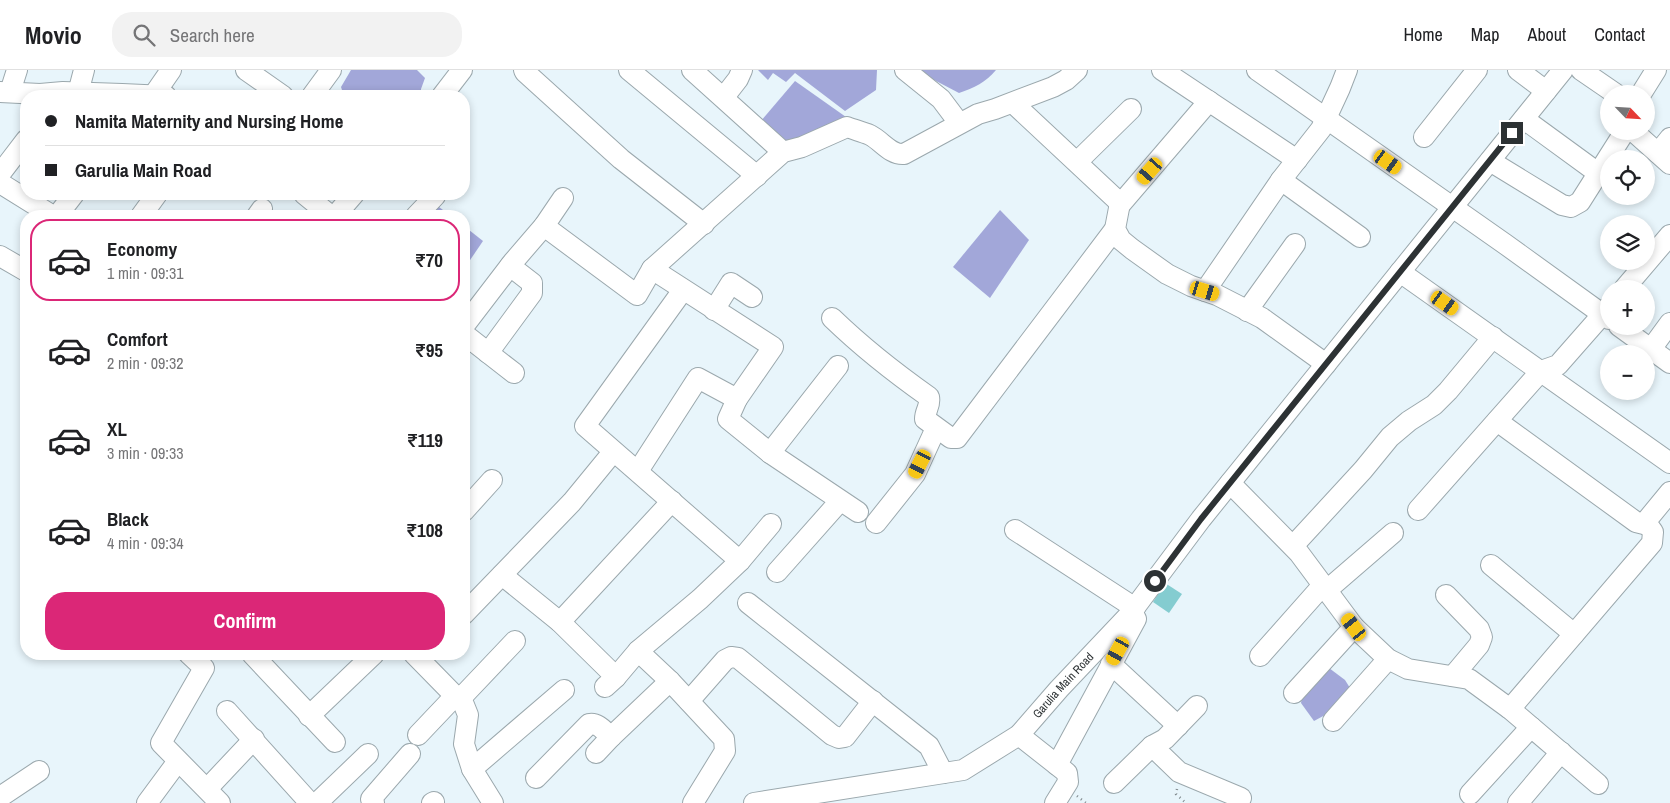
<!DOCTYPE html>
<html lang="en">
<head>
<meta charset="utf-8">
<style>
	:root { --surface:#fff; --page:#f2f2f2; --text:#202124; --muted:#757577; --line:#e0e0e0; --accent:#db2777 }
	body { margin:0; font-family:"Archivo Narrow",sans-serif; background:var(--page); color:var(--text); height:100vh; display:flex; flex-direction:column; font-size:19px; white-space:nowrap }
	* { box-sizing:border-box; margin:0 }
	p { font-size:16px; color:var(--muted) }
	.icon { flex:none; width:28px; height:28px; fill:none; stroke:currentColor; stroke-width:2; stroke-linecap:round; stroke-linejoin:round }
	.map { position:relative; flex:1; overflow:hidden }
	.details { position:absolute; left:20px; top:140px; width:450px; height:450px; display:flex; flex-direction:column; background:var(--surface); border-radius:20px; box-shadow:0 2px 8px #0003 }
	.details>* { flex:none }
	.banner { position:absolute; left:20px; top:20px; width:450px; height:110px; border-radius:20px; box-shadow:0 2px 8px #0003; display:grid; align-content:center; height:110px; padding:0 25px; background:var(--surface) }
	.needle { width:32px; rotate:115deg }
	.tools { position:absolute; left:1600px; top:15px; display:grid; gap:10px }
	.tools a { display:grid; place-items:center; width:55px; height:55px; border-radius:50%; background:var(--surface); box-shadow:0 2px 8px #0003; font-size:25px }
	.end { position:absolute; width:22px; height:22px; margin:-11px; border:6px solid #2d3234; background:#fff; box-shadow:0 0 0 2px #fff }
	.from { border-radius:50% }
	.car { position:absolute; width:15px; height:30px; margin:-15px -8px; border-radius:6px; box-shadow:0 0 4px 1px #0007; background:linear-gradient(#f5c518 24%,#345 0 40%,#f5c518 0 76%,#345 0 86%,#f5c518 0) }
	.banner b { display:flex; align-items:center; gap:18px; height:48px; font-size:19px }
	.banner b+b { border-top:1px solid var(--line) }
	.banner i { width:12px; height:12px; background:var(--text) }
	ul { padding:9px 0 0; list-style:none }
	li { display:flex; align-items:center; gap:15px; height:82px; margin:0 10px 8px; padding:0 15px; border:2px solid transparent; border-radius:20px }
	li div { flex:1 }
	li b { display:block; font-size:19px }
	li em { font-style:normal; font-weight:700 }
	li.active { border-color:var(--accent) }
	li>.icon { width:45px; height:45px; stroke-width:1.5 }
	.cta { display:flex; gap:10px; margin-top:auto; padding:10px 25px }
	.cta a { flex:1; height:58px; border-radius:20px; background:var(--accent); color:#fff; font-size:20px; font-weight:700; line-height:58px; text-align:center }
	header { display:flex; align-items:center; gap:30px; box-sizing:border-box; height:70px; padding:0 25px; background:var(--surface); border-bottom:1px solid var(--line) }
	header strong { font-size:24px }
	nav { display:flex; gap:28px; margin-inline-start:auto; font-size:18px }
	.search { width:350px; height:45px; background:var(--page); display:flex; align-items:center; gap:12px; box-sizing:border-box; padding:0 18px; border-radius:20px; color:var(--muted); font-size:19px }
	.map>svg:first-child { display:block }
</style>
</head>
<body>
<header>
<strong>Movio</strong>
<div class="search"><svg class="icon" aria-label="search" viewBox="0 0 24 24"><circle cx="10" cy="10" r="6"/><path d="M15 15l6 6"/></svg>Search here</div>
<nav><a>Home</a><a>Map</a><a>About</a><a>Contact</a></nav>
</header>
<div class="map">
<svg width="1670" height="733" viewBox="0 0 1670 733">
	<rect width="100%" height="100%" fill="#e8f5fb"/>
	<g fill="#a2a7d9">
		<path d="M351,0H417L425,8L421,19V26H344L341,17Z"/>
		<path d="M758,0H877L876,20L845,41L795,3L786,12L773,3L768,10Z"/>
		<path d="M915,0H996C986,12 974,18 959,23Z"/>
		<path d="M795,11L846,47L824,66L788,74L761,51Z"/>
		<path d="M435,134L451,146H424Z"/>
		<path d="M1000,140L1029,170L990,228L953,197Z"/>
		<path d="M464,156L483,171L464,199Z"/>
		<path d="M300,584H327L322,589L311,590Z"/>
		<path d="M1329,598L1345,610L1350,618L1338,638L1314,651L1301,633L1303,622Z"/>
	</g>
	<path fill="#84ccd0" d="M1165,513L1182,524L1169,543L1153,532Z"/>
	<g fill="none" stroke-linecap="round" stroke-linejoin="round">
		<g stroke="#9ba8ad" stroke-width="22">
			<g id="minor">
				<path d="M246,0L283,26"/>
				<path d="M524,0L525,2L621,89L704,154"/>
				<path d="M629,0L757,106"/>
				<path d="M692,0L783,82"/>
				<path d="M905,0L941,29L959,53"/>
				<path d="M1162,0L1297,90"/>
				<path d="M1257,0L1505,174L1609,249"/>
				<path d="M1518,0L1546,21"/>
				<path d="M1581,0L1616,24"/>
				<path d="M0,22L40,24L63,22L122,24L166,26"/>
				<path d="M10,22L17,0"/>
				<path d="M78,23L84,0"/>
				<path d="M1641,24L1656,0"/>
				<path d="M153,26L171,0"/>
				<path d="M312,26L331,0"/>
				<path d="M442,26L462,0"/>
				<path d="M724,27L738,9L742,0"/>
				<path d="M1013,33L1120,133L1115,159L1121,170L1132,179L1167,204L1191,216L1217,225L1262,248L1326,294"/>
				<path d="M1524,49L1598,103"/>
				<path d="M1633,61L1670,94"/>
				<path d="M1424,67L1477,0"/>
				<path d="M1658,83L1670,68"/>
				<path d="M1490,91L1562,135L1571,137L1580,132L1625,61"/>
				<path d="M1077,92L1131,39"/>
				<path d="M0,104L26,70"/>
				<path d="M1281,110L1360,167"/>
				<path d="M0,113L53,146"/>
				<path d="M304,124L331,146"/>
				<path d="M1119,136L1209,31"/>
				<path d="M57,146L74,124"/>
				<path d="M141,146L157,124"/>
				<path d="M257,146L262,139"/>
				<path d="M335,146L354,124"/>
				<path d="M416,146L435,126"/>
				<path d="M544,156L637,225L652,199"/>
				<path d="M0,186L26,201"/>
				<path d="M1400,202L1670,393"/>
				<path d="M1624,219L1670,165"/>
				<path d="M683,220L585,356L740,491"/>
				<path d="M1205,221L1281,110L1321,59L1340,18L1347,0"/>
				<path d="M714,240L731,213L752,227"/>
				<path d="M1247,241L1295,174"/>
				<path d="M832,248C862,277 895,303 929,327C931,336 925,340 925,349L951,368H957L1115,159"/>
				<path d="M464,256L513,192L544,156L563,128"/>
				<path d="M1619,256L1670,293"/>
				<path d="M464,264L514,303"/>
				<path d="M1651,279L1670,253"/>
				<path d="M488,283L532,223V213L510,196"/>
				<path d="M737,329L728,349L770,383L858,442"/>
				<path d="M1497,351L1636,452L1648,455"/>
				<path d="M770,383L838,296"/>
				<path d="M638,401L698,308L737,329L773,277L652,199L783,82L802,77L847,57C855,60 863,62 870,65C882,71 890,85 904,84L978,44L995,39L1053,17L1066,10L1077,0"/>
				<path d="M1230,413L1299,483L1354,557L1388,589L1408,599L1469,609L1510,639L1598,714"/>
				<path d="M1418,440L1541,301L1558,295L1609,237"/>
				<path d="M464,441L492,410"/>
				<path d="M876,453L915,404L936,358"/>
				<path d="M1015,460L1135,538"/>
				<path d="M1293,476L1363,400L1390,367L1409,351L1434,335L1448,321L1493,267"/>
				<path d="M1491,495L1574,564"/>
				<path d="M777,502L840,431"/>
				<path d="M502,505L560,552L616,607"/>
				<path d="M1327,520L1393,463"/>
				<path d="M1446,525L1479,559L1482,567L1479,575L1453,606"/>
				<path d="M748,533L929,676L943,703"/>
				<path d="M464,544L572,432L613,382"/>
				<path d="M560,552L672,431"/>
				<path d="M638,581L670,611"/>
				<path d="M189,584L204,598L161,673L220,733"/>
				<path d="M252,584L335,672"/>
				<path d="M414,584L464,635L468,645L464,674L472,699L493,733"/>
				<path d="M1260,586L1323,515"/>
				<path d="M1111,594L1178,656"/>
				<path d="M605,617L616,607L638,581L700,529L740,491L771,454"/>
				<path d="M1294,623L1354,557"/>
				<path d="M459,630L515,571"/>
				<path d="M689,631L725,590L731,587L738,588L832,665L839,668L845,667L873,631"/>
				<path d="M1510,639L1652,473L1653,462L1648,455L1647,450L1670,422"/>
				<path d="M227,641L310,733"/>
				<path d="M309,646L374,584"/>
				<path d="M1333,651L1388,589"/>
				<path d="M418,665L455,626"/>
				<path d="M1019,665L1067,703L1068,712L1055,733"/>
				<path d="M1152,676L1179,702L1241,728"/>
				<path d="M596,683L611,667L670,611L724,669L725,681L693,733"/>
				<path d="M1057,695L1136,549"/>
				<path d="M472,699L564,620"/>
				<path d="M536,708L589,654C598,652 605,662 611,667"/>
				<path d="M1114,713L1152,676L1165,669L1197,636"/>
				<path d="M207,719L254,669"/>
				<path d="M1470,724L1531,657"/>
				<path d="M0,727L39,701"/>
				<path d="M147,733L178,691"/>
				<path d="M317,733L368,684"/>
				<path d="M374,733L371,729L410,684"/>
				<path d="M432,733L434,732"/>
				<path id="s1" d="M754,733L963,700L1019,665L1059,619L1130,544L1201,449L1563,0"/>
				<path d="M1518,733L1561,682"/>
			</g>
		</g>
		<g stroke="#818a8e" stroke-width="2.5" stroke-dasharray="1 4" stroke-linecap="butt">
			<path d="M1177,719L1176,724L1186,733"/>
			<path d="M1077,726L1086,733"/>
		</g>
		<use href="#minor" stroke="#fff" stroke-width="20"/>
	</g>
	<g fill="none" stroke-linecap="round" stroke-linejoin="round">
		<path stroke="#2d3234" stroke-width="6" d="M1155,511L1201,449L1512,63"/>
	</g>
	<g text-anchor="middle" stroke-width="5" stroke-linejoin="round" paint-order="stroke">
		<g font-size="12" fill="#2d3234" stroke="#e8f5fb">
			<text dy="4" stroke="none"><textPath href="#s1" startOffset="344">Garulia Main Road</textPath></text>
		</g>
	</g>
</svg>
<div class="tools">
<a><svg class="needle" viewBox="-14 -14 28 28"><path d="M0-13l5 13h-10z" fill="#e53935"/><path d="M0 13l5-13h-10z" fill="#757577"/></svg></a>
<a><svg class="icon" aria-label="locate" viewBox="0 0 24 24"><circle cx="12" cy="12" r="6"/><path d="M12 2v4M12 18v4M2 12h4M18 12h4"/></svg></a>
<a><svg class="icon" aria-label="layers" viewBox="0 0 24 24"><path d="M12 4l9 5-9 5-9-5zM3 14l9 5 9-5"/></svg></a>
<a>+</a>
<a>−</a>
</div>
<i class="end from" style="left:1155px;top:511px"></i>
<i class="end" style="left:1512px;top:63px"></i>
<i class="car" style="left:1388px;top:92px;rotate:125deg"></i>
<i class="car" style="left:1150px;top:101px;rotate:221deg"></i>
<i class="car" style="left:1205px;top:221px;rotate:107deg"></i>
<i class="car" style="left:1445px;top:233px;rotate:125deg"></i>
<i class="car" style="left:920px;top:394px;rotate:207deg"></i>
<i class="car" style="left:1354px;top:557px;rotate:323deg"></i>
<i class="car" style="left:1118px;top:581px;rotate:209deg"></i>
<div class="banner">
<b><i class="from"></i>Namita Maternity and Nursing Home</b>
<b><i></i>Garulia Main Road</b>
</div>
<section class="details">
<ul>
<li class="active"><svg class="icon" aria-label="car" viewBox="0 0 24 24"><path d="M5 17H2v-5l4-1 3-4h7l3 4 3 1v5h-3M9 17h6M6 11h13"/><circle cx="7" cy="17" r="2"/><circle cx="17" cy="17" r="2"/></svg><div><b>Economy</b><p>1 min · 09:31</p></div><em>₹70</em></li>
<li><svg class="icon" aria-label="car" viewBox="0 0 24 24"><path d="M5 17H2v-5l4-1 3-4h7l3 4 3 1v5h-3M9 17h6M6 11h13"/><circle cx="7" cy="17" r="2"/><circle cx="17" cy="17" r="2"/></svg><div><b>Comfort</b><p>2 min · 09:32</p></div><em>₹95</em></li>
<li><svg class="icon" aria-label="car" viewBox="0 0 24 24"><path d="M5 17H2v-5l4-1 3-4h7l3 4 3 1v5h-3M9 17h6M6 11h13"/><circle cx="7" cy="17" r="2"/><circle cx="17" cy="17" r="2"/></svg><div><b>XL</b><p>3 min · 09:33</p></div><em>₹119</em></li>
<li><svg class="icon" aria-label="car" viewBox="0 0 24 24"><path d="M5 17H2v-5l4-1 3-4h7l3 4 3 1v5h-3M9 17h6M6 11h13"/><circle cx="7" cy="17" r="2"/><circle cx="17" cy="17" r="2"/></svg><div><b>Black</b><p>4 min · 09:34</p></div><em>₹108</em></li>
</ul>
<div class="cta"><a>Confirm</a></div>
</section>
</div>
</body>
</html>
